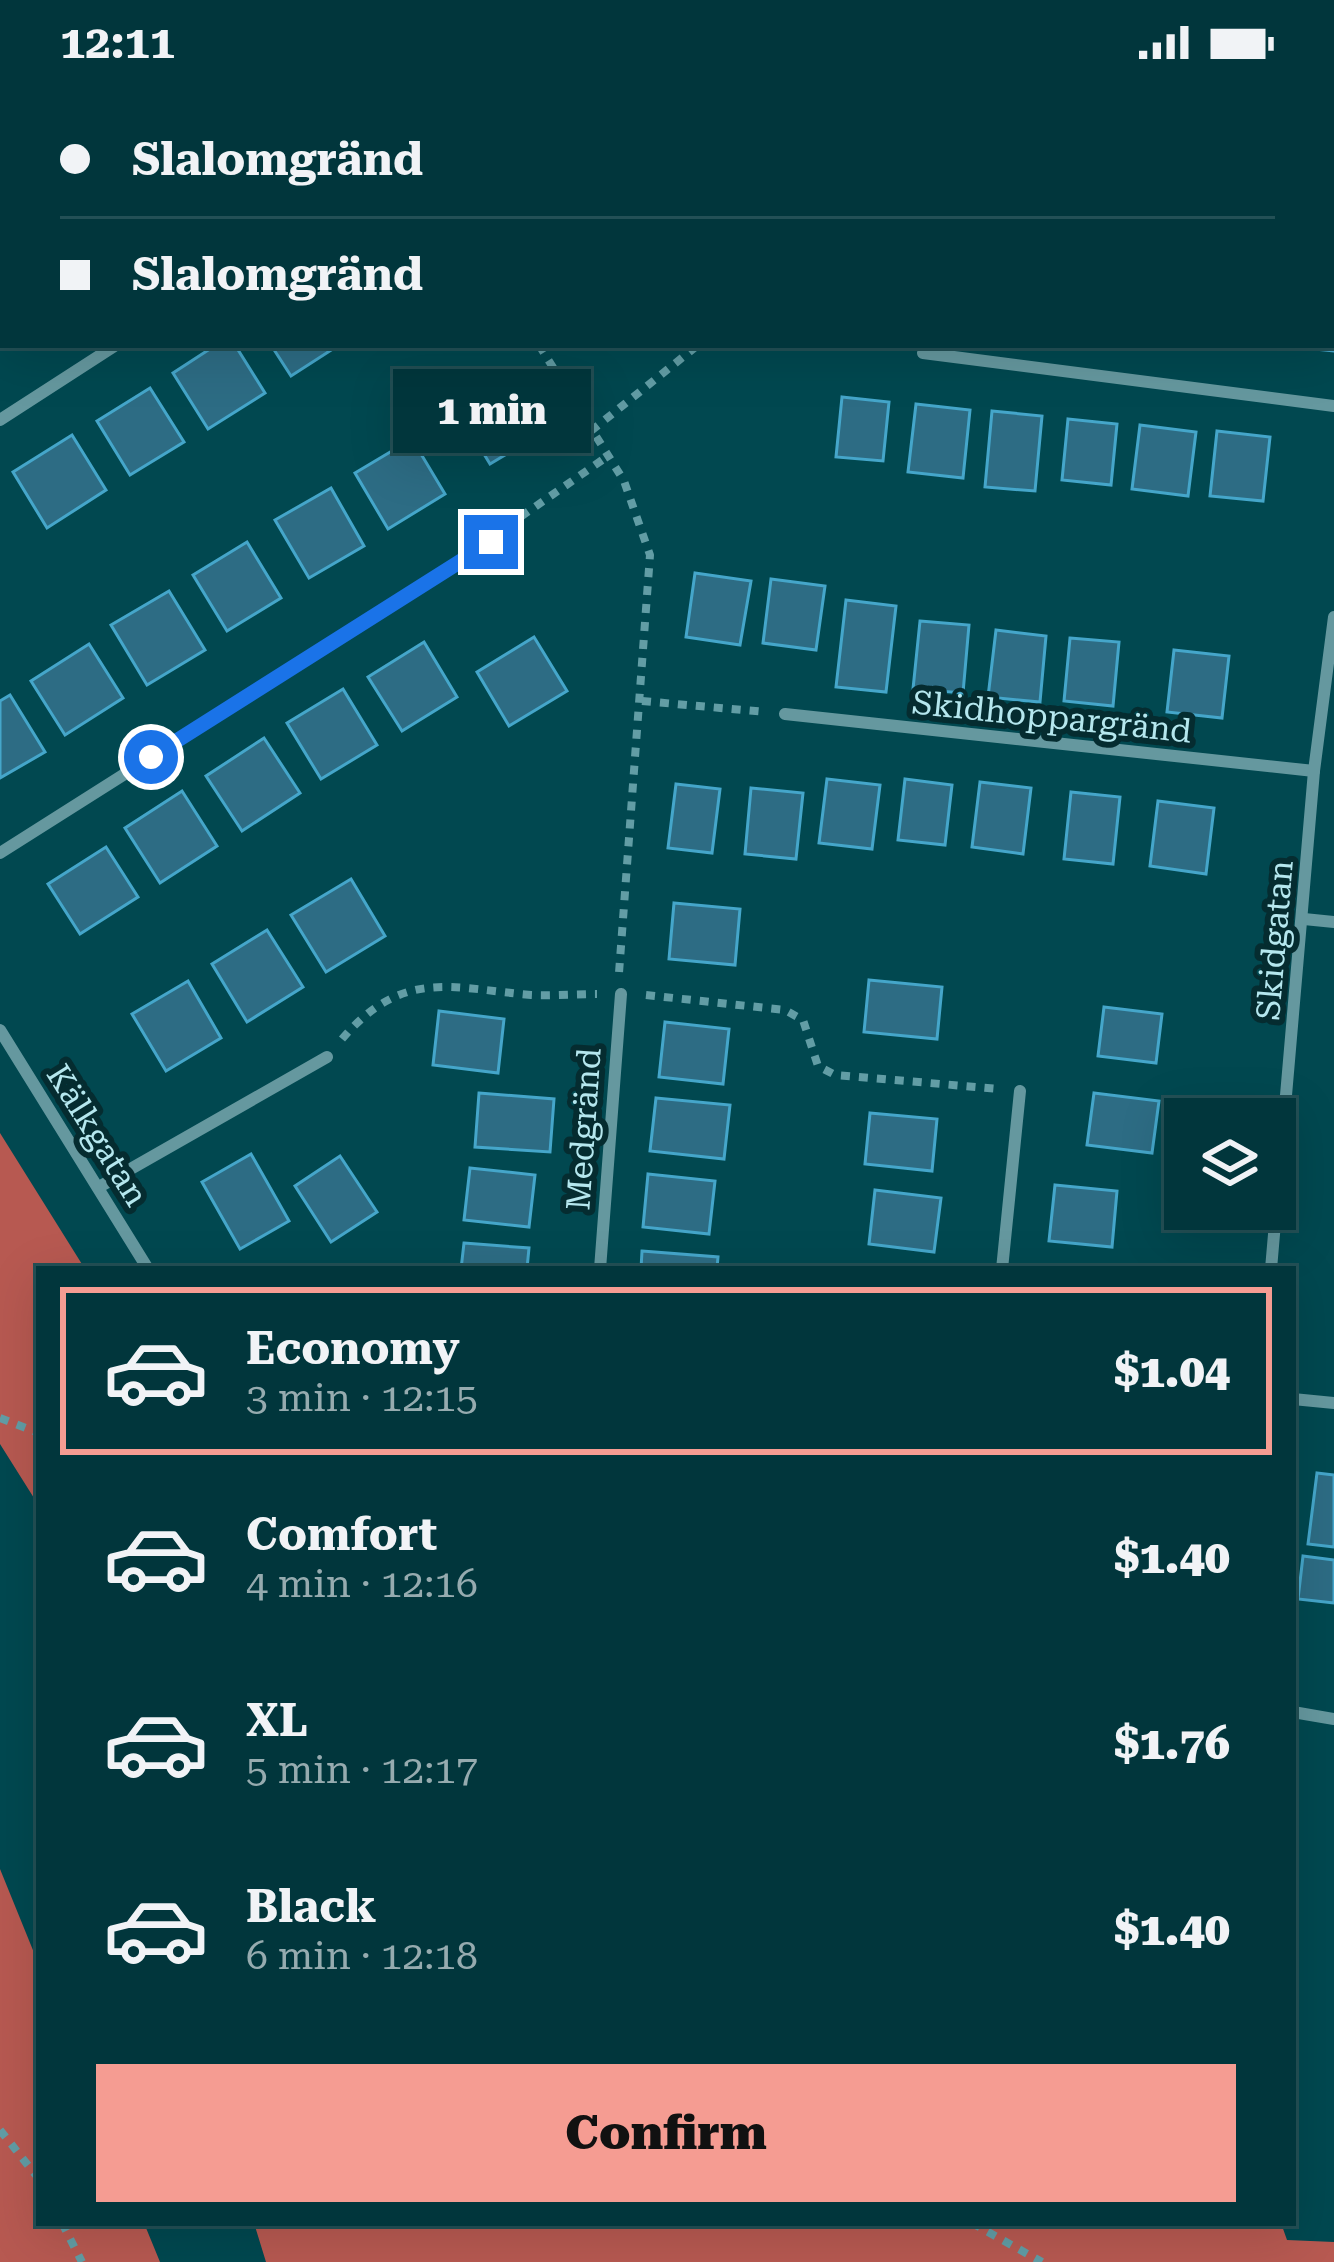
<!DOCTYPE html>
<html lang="en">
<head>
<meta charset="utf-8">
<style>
	:root { --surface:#01363c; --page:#0f4147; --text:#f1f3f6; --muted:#96abaf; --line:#235056; --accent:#f59c92 }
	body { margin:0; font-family:"Roboto Serif",serif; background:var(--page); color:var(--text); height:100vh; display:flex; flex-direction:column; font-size:45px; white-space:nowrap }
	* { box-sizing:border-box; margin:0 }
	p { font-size:39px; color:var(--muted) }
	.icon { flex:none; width:66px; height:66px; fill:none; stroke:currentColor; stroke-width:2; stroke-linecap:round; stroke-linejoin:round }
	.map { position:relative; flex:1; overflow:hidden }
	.side { position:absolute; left:36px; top:1182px; width:1260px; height:960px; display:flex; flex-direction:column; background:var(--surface); border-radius:0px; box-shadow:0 12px 48px #0002,0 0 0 3px var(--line) }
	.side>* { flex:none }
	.guide { position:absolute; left:0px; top:0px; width:1335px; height:264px; box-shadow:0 12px 48px #0002,0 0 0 3px var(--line); display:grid; align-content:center; height:264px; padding:0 60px; background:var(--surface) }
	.controls { position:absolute; left:1164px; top:1014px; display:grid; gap:24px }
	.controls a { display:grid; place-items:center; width:132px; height:132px; border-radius:0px; background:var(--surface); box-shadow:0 12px 48px #0002,0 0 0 3px var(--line); font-size:60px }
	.end { position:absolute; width:54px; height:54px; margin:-27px; border:15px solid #1a73e8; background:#fff; box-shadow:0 0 0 6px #fff }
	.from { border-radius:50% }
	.bubble { position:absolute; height:84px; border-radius:0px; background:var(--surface); box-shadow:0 12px 48px #0002,0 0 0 3px var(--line); font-size:39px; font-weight:800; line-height:84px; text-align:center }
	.guide b { display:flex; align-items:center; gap:42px; height:114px; font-size:45px }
	.guide b+b { border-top:3px solid var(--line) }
	.guide i { width:30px; height:30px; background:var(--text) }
	ul { padding:21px 0 0; list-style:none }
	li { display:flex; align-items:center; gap:36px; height:168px; margin:0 24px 18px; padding:0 36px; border:6px solid transparent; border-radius:0px }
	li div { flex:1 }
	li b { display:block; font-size:45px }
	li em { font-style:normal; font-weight:800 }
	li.on { border-color:var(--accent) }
	li>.icon { width:108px; height:108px; stroke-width:1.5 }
	.button { display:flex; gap:24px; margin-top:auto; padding:24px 60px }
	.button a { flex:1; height:138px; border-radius:0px; background:var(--accent); color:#111; font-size:48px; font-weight:800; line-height:138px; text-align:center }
	.status { display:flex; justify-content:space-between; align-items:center; height:84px; padding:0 60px; background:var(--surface); direction:ltr }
	.status svg { height:33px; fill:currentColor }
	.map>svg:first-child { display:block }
</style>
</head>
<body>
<div class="status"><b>12:11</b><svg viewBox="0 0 49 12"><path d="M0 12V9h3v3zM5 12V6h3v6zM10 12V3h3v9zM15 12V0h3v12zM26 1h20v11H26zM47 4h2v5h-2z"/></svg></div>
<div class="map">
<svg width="1334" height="2178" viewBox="0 0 1334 2178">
	<rect width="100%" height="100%" fill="#014850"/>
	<g fill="#b75951">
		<path d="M0,1049L85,1185H39V1422L0,1360Z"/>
		<path d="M0,1785L39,1881V2139H144L160,2178H0Z"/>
		<path d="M254,2139H1281L1287,2156L1334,2158V2178H266Z"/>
	</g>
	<g fill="#2d6c84" stroke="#45a6ca" stroke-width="3">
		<path d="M1332,152L1334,267L1286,262L1332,261Z"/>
		<path d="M216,261H235L265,309L208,345L173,289Z"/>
		<path d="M271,261H339L291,292Z"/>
		<path d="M514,289L548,345L490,380L456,324Z"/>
		<path d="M150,304L184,358L130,391L97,337Z"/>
		<path d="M842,313L889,318L883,377L836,373Z"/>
		<path d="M916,320L970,326L963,394L908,388Z"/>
		<path d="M992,327L1042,332L1035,407L985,403Z"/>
		<path d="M1068,335L1117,340L1111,401L1062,396Z"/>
		<path d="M1140,341L1196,348L1188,412L1132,405Z"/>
		<path d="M1217,347L1270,353L1263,417L1210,412Z"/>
		<path d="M72,351L106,406L47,444L13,388Z"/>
		<path d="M412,355L445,410L388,445L355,389Z"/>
		<path d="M331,404L364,462L309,494L275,436Z"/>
		<path d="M247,458L281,514L227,547L193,491Z"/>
		<path d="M695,489L751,497L740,561L686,553Z"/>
		<path d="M771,495L825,502L816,566L763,559Z"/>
		<path d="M169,507L205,566L147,601L111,541Z"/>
		<path d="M846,516L896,522L886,608L836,603Z"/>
		<path d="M920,537L969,541L963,609L913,605Z"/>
		<path d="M996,546L1046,552L1040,618L988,613Z"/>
		<path d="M534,553L567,607L509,642L477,588Z"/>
		<path d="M1070,554L1119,558L1113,622L1064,617Z"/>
		<path d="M424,558L457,613L402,647L368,593Z"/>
		<path d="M89,560L123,614L65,651L31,597Z"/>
		<path d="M1174,566L1229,572L1222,634L1167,628Z"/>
		<path d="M343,605L377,661L321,695L287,639Z"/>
		<path d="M10,611L45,668L0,694V617Z"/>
		<path d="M264,654L300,709L242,747L206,692Z"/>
		<path d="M827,695L880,701L872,765L819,759Z"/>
		<path d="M905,695L952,701L945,761L898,756Z"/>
		<path d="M980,698L1031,704L1023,770L972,763Z"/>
		<path d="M676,700L720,705L712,769L668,764Z"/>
		<path d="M751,704L803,709L796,775L745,770Z"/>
		<path d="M182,707L217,762L160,799L125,744Z"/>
		<path d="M1071,708L1120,713L1113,780L1064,775Z"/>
		<path d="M1158,717L1214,724L1206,790L1150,782Z"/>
		<path d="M106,763L138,813L80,850L48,800Z"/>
		<path d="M351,795L385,852L326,888L291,831Z"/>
		<path d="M674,819L740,825L735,881L669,875Z"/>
		<path d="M267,846L303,903L247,938L212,880Z"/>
		<path d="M869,896L942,903L937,955L864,948Z"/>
		<path d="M188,897L221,954L166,987L132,930Z"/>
		<path d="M1104,923L1162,930L1156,979L1098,972Z"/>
		<path d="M439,927L504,935L498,989L433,981Z"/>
		<path d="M665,938L729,945L723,1000L659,993Z"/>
		<path d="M479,1009L554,1015L550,1068L475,1063Z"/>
		<path d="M1094,1009L1159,1017L1152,1069L1087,1061Z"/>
		<path d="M656,1014L730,1021L724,1075L650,1067Z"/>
		<path d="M870,1029L937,1035L932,1087L865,1080Z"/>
		<path d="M251,1070L289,1137L240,1165L202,1098Z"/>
		<path d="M340,1072L377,1128L331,1158L295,1102Z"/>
		<path d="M470,1084L535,1091L529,1143L464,1136Z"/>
		<path d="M648,1090L715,1097L709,1150L643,1143Z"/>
		<path d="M1055,1101L1117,1107L1112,1163L1049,1157Z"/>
		<path d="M875,1106L941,1114L934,1168L869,1160Z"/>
		<path d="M464,1159L529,1164L527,1185H461Z"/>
		<path d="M642,1167L718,1173L717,1185H641Z"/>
		<path d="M1317,1389L1334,1391V1463L1308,1460Z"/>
		<path d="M1303,1472L1334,1476V1519L1298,1515Z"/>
	</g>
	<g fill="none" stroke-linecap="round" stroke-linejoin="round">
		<g stroke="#629da5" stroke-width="8" stroke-dasharray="9 9" stroke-linecap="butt">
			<path d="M842,3L843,0"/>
			<path d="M539,261L624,397L650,471L619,889"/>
			<path d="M591,347L698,261"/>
			<path d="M506,443L608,372"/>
			<path d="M642,617L766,628"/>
			<path d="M646,911L785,926L803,936L818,982L835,991L1000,1005"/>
			<path d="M342,955C403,884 451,904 531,911C552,912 575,910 597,910"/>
			<path d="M0,1334L39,1349"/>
			<path d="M0,2046L39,2095"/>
			<path d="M62,2139L82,2178"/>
			<path d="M972,2139L1042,2178"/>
		</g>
		<g stroke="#65989f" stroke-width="12">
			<path d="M923,269L1334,322"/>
			<path d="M0,336L116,261"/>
			<path d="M785,630L1314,687"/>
			<path d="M0,769L491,458"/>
			<path d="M1304,835L1334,838"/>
			<path d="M0,946L148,1185"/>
			<path d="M99,1103L327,973"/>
			<path d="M600,1185L621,910"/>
			<path d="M1002,1185L1020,1007"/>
			<path d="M1271,1185L1314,687L1334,533"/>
			<path d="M1293,1315L1334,1319"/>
			<path d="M1293,1628L1334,1635"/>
		</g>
	</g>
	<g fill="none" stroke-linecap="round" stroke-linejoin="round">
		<path stroke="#1a73e8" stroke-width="15" d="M151,673L491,458"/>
	</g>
	<g text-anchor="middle" stroke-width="12" stroke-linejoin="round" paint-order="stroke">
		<g font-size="33" fill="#b5e7ee" stroke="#052c30">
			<text transform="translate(1052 632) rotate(6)" y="12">Skidhoppargränd</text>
			<text transform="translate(1274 856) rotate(-85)" y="12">Skidgatan</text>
			<text transform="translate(583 1045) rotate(-86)" y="12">Medgränd</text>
			<text transform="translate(98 1051) rotate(58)" y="12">Kälkgatan</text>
		</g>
	</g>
</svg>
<div class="controls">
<a><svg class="icon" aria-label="layers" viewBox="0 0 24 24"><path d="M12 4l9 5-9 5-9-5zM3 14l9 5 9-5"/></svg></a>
</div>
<i class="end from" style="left:151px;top:673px"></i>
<i class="end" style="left:491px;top:458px"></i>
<div class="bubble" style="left:393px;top:285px;width:198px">1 min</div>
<div class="guide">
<b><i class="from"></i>Slalomgränd</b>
<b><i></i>Slalomgränd</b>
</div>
<section class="side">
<ul>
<li class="on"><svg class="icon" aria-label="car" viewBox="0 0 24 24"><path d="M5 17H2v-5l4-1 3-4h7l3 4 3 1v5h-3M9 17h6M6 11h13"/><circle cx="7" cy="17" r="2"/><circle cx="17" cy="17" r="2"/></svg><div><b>Economy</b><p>3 min · 12:15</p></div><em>$1.04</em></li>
<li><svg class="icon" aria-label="car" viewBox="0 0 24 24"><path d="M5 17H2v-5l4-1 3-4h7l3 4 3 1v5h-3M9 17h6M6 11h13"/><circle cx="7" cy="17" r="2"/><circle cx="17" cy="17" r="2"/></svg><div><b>Comfort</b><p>4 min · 12:16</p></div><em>$1.40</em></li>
<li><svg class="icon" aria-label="car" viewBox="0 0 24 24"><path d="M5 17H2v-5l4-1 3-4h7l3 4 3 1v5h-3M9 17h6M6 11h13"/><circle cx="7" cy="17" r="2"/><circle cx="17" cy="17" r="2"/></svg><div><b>XL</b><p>5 min · 12:17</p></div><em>$1.76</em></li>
<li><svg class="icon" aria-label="car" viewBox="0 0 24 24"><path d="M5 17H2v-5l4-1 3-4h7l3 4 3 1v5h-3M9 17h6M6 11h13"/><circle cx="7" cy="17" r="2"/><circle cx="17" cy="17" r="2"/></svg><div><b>Black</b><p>6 min · 12:18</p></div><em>$1.40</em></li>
</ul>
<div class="button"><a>Confirm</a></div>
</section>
</div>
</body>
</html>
